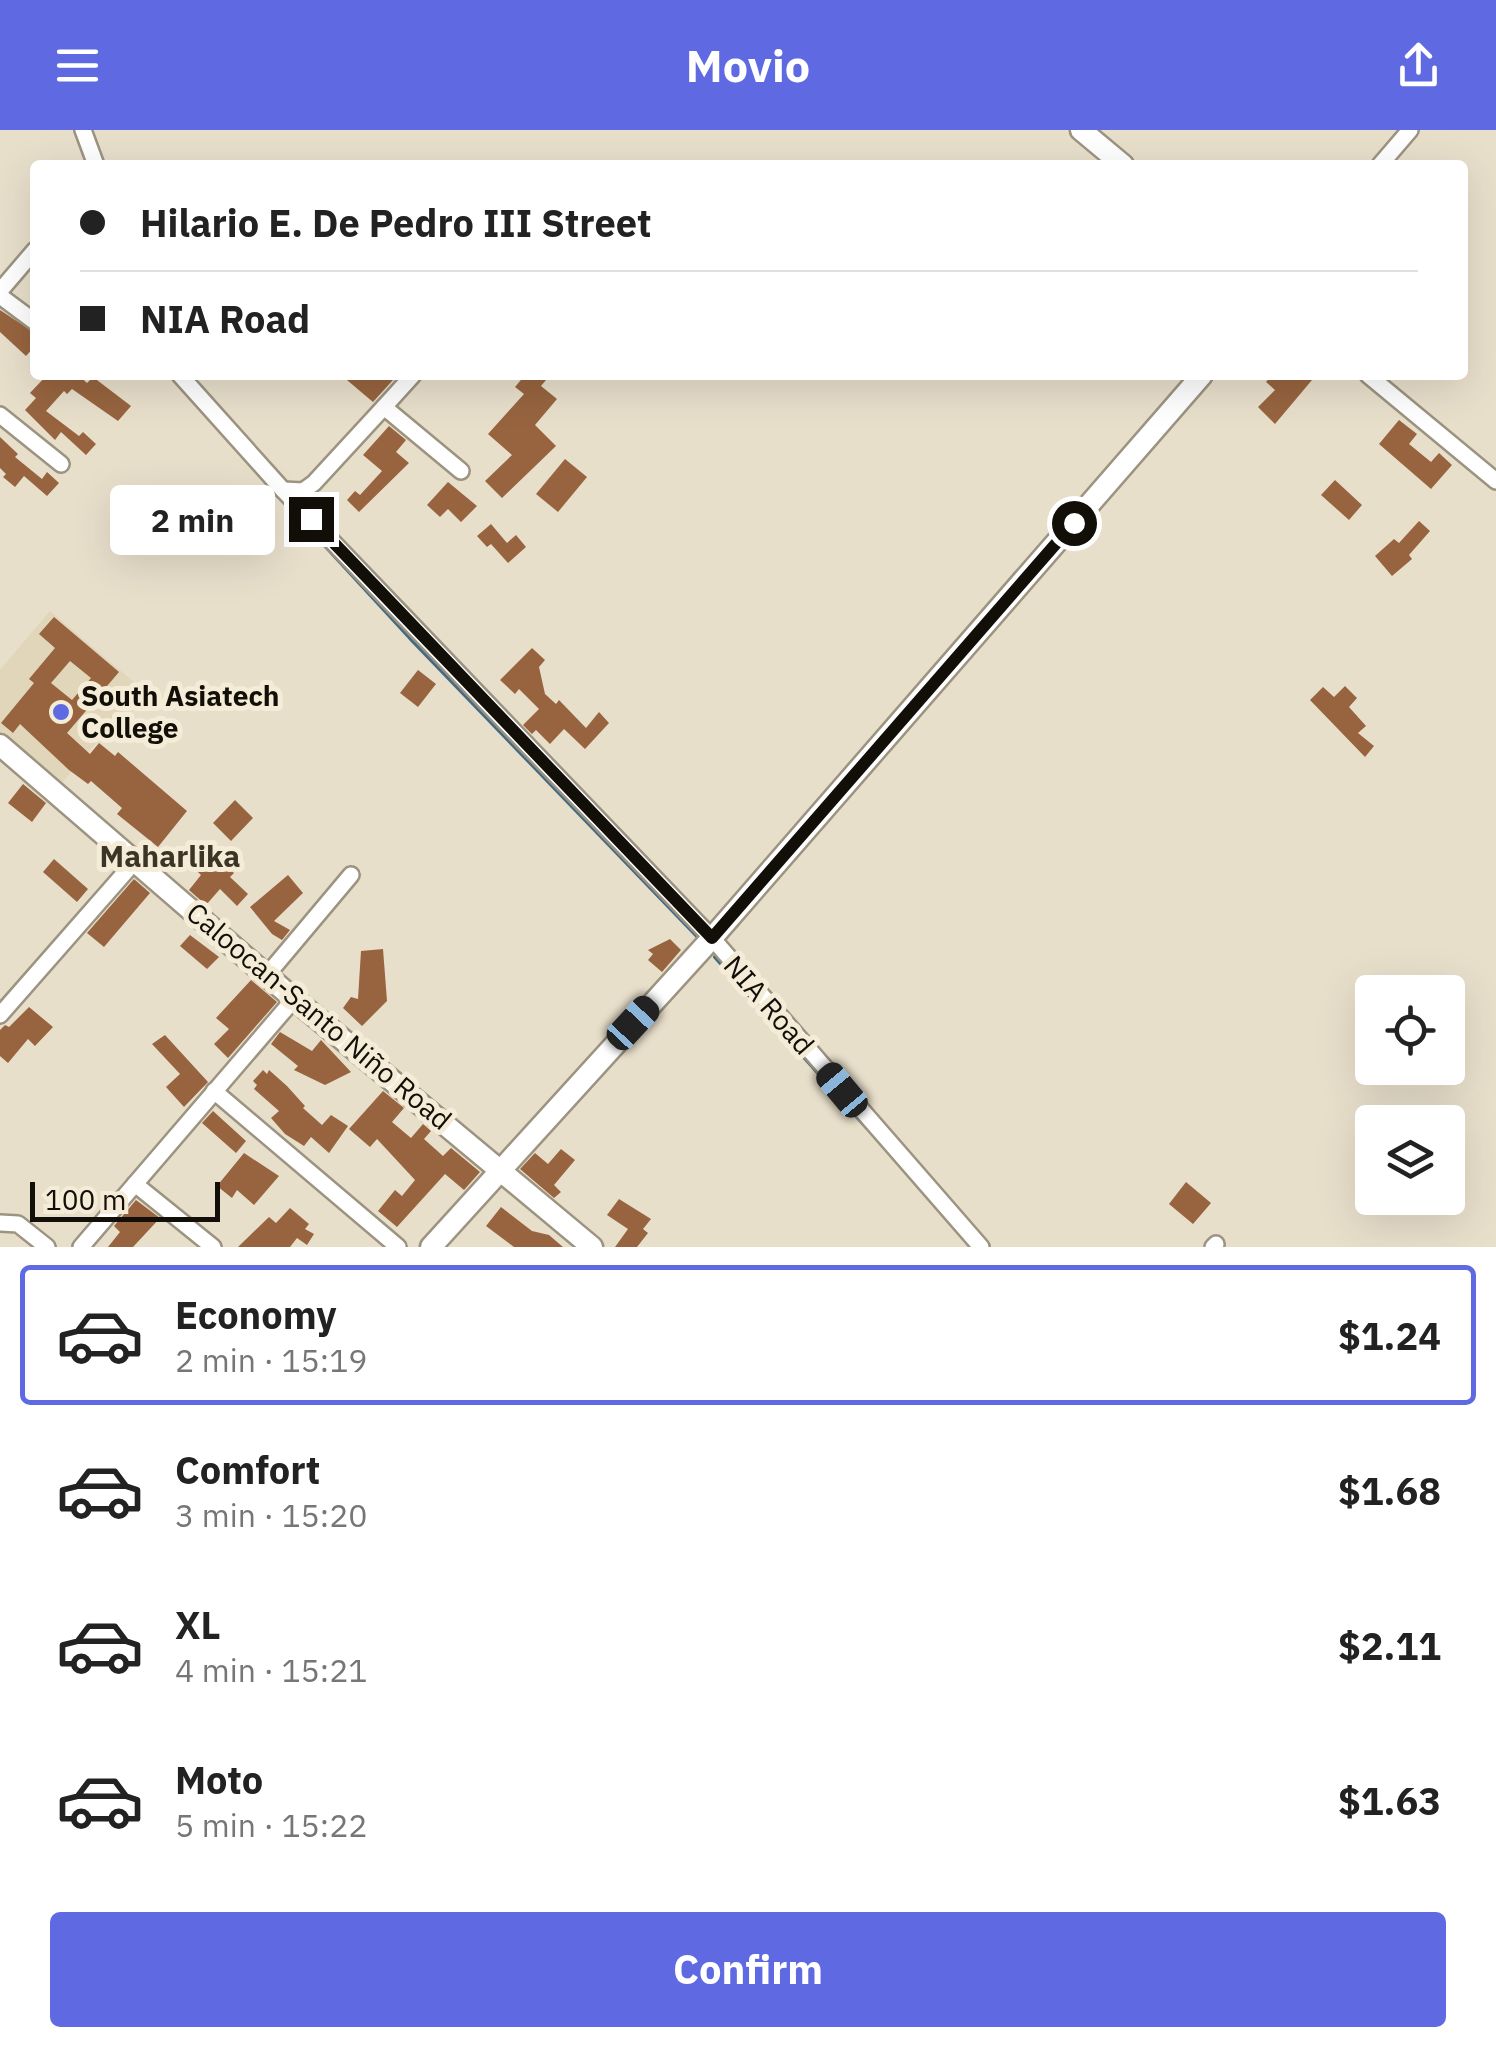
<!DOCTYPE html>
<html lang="en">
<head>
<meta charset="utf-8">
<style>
	:root { --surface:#fff; --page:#f6f6f6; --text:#222; --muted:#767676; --line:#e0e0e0; --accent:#5f6ae2 }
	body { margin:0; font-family:"IBM Plex Sans",sans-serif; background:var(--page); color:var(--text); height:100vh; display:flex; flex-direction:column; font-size:38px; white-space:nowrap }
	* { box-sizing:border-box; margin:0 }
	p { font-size:32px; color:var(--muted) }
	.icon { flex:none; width:55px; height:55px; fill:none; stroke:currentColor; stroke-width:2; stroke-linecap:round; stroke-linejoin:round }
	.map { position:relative; height:1117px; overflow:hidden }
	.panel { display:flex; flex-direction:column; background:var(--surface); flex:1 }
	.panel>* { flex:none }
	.top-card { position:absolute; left:30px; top:30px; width:1438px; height:220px; border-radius:10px; box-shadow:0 10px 40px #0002; display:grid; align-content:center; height:220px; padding:0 50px; background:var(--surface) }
	.controls { position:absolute; left:1355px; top:845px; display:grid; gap:20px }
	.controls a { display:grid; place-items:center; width:110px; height:110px; border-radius:10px; background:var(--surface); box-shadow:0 10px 40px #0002; font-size:50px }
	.scale { position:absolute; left:30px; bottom:25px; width:190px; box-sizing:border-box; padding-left:10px; border:5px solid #120f08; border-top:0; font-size:28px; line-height:35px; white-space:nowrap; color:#120f08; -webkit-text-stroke:8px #f5ecd8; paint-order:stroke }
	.end { position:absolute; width:45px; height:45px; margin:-22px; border:12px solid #120f08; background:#fff; box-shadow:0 0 0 5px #fff }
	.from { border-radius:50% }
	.bubble { position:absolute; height:70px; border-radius:10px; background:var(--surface); box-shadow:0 10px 40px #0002; font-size:32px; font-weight:800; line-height:70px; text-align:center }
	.car { position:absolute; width:30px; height:60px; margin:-30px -15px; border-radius:12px; box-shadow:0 0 8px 2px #0007; background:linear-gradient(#222 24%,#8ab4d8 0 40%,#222 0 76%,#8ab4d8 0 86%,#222 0) }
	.top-card b { display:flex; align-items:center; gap:35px; height:95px; font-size:38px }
	.top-card b+b { border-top:2px solid var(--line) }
	.top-card i { width:25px; height:25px; background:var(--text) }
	ul { padding:18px 0 0; list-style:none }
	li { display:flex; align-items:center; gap:30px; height:140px; margin:0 20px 15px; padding:0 30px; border:5px solid transparent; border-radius:10px }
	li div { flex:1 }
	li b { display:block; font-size:38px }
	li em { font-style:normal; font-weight:800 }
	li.on { border-color:var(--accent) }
	li>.icon { width:90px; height:90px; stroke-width:1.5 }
	.primary-button { display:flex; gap:20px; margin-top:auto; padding:20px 50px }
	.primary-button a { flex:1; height:115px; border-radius:10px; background:var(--accent); color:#fff; font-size:40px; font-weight:800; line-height:115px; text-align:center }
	header { display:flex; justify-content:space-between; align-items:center; height:130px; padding:0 50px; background:var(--accent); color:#fff; font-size:45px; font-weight:800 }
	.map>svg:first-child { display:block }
</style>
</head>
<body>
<header><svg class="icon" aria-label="menu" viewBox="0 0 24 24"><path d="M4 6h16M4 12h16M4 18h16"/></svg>Movio<svg class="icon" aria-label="share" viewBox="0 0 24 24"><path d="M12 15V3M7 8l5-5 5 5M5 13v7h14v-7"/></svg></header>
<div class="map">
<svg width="1496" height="1117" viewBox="0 0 1496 1117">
	<rect width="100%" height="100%" fill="#e8dfcb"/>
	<path fill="#e1d5ba" d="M50,481L142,559L60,655L0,604V540Z"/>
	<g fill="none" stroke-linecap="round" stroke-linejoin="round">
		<g stroke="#446a83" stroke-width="4">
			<path d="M305,394L410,508L698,807"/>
			<path d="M715,827L867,998"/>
		</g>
	</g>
	<g fill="#97643f" fill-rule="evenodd">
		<path d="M0,180L35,203V216L26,226L0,202Z"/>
		<path d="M47,245H78L87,253L93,247L131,276L118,291L72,259L67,264L64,261L46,281L79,306L83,302L96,314L86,325L61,302L55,310L25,280L36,268L30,263Z"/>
		<path d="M341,245H386L393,250L373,272Z"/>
		<path d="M525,245H540L546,250L541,256L557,269L535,295L556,316L502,368L485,351L512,325L488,304L524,264L515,257Z"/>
		<path d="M1272,245H1306L1312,250L1275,294L1258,277L1275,260L1266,252Z"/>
		<path d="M1399,290L1417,304L1409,314L1431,332L1439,323L1452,335L1431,359L1379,314Z"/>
		<path d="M389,296L406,310L396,322L409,333L359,382L347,370L355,361L360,365L382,341L363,325Z"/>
		<path d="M0,307L18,324L15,327L42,349L47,342L59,353L47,366L24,346L15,357L3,347L6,344L0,338Z"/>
		<path d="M565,329L587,347L558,382L536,364Z"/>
		<path d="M1335,350L1362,375L1349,390L1321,365Z"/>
		<path d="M448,352L477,376L461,392L448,379L440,387L427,375Z"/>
		<path d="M1419,391L1430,401L1409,425L1412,429L1392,446L1375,426L1394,409L1399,413Z"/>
		<path d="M491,394L507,413L516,405L526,417L508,433L491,414L487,417L477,406Z"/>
		<path d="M54,487L119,542L67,603L90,624L99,613L115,626L118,622L187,681L158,717L117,684L122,678L91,651L88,654L69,640L20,594L13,603L1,593L34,553L29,549L55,518L39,504ZM70,531L91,548L72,570L51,553Z"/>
		<path d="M532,518L545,530L539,537L545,564L556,574L559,570L586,598L599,582L609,593L585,619L564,599L550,614L536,600L532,604L523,595L539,579L519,559L515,564L500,550Z"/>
		<path d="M418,540L436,554L418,577L400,563Z"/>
		<path d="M1345,556L1357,568L1349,577L1366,596L1358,603L1374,616L1365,627L1310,570L1323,557L1334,567Z"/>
		<path d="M23,654L46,673L32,692L8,673Z"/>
		<path d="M235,670L253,688L231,711L213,693Z"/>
		<path d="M201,727L210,735L217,728L234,743L230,747L248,764L237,776L220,759L206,775L189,760L201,745L192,736Z"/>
		<path d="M54,729L88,759L77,772L43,742Z"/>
		<path d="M288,745L303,763L274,791L290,800L282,810L272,804L250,777Z"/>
		<path d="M134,749L150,763L104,817L87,803Z"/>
		<path d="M190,805L219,827L207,839L180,816Z"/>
		<path d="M670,809L681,820L662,842L648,830L653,824L648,820Z"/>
		<path d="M383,819L387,871L362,896L343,878L351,867L358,869L361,821Z"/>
		<path d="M251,850L277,872L228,928L214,914L229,899L216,888Z"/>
		<path d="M29,877L53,897L35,916L28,909L8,933L0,926V900L5,895L9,897Z"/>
		<path d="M280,902L312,921L321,910L351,942L325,955L294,940L298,936L271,914Z"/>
		<path d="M165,905L208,952L184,977L166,957L180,944L152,914Z"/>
		<path d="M263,940L267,944L269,940L287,956L305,976L303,978L322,995L331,985L348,996L329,1023L311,1007L304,1016L285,1004L271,988L279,981L254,959L257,955L253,951Z"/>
		<path d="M383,961L404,978L392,992L411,1008L423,994L431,1001L424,1009L443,1026L451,1018L480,1042L464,1060L445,1044L397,1097L378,1081L395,1060L402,1066L415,1050L377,1009L370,1017L349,999Z"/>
		<path d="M213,981L246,1011L236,1023L202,993Z"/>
		<path d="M561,1019L575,1030L554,1055L561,1062L554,1068L520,1039L535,1023L548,1034Z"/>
		<path d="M244,1023L279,1046L254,1075L237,1060L232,1068L217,1056Z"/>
		<path d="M1186,1052L1211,1073L1193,1094L1169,1074Z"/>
		<path d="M619,1069L651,1089L643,1099L648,1103L637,1117H615L628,1099L607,1085Z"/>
		<path d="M136,1070L160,1088L133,1117H108L120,1102L114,1096Z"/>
		<path d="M501,1077L532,1101L549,1105L563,1117H514L486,1096Z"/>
		<path d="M290,1078L309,1094L305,1099L314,1104L307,1115L297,1108L290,1117H238L269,1087L276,1093Z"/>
	</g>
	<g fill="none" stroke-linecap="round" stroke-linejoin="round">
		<g stroke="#9c9381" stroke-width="20">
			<g id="minor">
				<path d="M83,0L96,35"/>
				<path d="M1380,35L1410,0"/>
				<path d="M0,161L35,120"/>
				<path d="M0,166L35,192"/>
				<path d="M180,245L283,360L712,808L981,1117"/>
				<path d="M1368,245L1496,351"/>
				<path d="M384,277L413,245"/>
				<path d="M0,285L61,334"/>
				<path d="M283,360L303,361L314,353L384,277L461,341"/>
				<path d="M267,845L351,745"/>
				<path d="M0,885L136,730"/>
				<path d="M214,961L398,1117"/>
				<path d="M135,1054L213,1117"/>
				<path d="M0,1093L18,1094L47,1117"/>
				<path d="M81,1117L294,869"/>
				<path d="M1213,1117L1216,1114"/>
			</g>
		</g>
		<g stroke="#9c9381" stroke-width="25">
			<g id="tertiary">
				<path d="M1081,0L1123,35"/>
				<path d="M0,615L294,869L592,1117"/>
				<path d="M431,1117L712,808L1202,245"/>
			</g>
		</g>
		<use href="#minor" stroke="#fff" stroke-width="15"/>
		<use href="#tertiary" stroke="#fff" stroke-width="20"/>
	</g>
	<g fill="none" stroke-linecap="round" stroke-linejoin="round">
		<path stroke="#120f08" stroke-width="12" d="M311,389L712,808L1074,393"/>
	</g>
	<circle fill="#5f6ae2" stroke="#f5ecd8" stroke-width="4" cx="61" cy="582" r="10"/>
	<g text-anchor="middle" stroke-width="10" stroke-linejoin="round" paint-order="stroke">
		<g font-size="28" font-weight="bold" fill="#120f08" stroke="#f5ecd8" text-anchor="start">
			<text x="81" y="576">South Asiatech<tspan x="81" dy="32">College</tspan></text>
		</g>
		<g font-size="28" fill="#120f08" stroke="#f5ecd8">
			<text transform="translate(769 875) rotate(49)" y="10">NIA Road</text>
			<text transform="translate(319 886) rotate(40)" y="10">Caloocan-Santo Niño Road</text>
		</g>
		<g font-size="30" font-weight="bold" fill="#3c3424" stroke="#f5ecd8">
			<text x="170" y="737">Maharlika</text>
		</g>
	</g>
</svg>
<div class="controls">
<a><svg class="icon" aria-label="locate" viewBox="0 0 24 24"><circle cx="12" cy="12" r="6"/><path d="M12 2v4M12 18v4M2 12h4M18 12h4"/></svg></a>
<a><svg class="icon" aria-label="layers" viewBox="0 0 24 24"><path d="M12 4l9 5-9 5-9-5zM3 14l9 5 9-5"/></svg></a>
</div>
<div class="scale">100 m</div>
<i class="end from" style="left:1074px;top:393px"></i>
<i class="end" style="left:311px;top:389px"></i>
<div class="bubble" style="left:110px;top:355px;width:165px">2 min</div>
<i class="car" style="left:633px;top:893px;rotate:43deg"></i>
<i class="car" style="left:842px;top:960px;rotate:320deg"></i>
<div class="top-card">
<b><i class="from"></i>Hilario E. De Pedro III Street</b>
<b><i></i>NIA Road</b>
</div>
</div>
<section class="panel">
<ul>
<li class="on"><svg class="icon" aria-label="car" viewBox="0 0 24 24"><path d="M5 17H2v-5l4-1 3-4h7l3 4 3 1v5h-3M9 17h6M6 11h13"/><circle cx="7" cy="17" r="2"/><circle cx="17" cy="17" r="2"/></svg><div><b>Economy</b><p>2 min · 15:19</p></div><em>$1.24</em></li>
<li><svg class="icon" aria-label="car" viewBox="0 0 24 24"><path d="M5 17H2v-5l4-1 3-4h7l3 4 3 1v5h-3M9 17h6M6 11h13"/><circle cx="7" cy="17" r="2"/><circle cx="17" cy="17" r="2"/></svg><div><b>Comfort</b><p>3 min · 15:20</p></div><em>$1.68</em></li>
<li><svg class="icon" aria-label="car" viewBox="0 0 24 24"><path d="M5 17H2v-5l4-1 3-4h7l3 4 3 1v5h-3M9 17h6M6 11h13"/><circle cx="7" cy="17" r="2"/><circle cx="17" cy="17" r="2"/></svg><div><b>XL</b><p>4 min · 15:21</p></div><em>$2.11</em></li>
<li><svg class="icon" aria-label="car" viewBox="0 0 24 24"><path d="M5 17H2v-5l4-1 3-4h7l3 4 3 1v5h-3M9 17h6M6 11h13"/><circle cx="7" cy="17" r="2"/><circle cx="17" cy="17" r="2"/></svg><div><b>Moto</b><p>5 min · 15:22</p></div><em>$1.63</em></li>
</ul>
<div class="primary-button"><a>Confirm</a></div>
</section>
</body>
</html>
